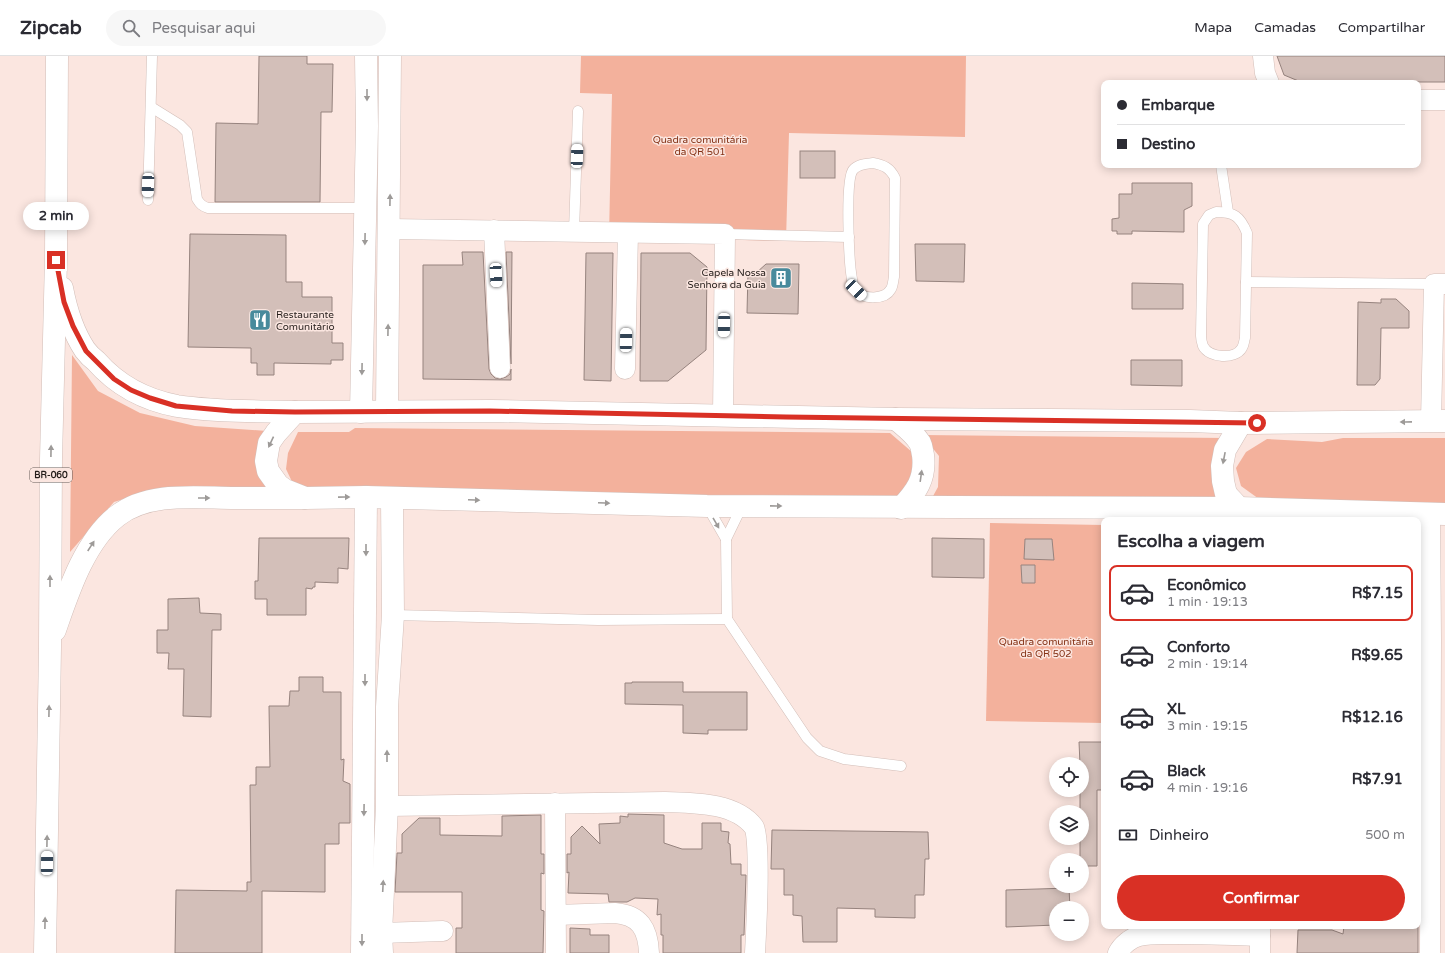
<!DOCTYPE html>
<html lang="pt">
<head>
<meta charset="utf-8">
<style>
	:root { --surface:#fff; --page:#f7f7f7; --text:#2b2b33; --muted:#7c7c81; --line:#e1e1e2; --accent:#d93025 }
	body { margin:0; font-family:"Varela Round",sans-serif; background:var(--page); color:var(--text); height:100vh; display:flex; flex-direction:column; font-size:15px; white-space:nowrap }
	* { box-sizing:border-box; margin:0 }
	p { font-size:13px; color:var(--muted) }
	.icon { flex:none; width:22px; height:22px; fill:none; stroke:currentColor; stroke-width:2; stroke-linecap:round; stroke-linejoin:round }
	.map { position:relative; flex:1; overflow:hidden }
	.sheet { position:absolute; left:1101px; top:461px; width:320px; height:412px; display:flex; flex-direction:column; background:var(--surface); border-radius:8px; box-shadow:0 2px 10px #0003 }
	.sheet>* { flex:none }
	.top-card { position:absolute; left:1101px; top:24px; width:320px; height:88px; border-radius:8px; box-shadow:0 2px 10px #0003; display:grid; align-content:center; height:88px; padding:0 16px; background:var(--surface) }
	.fabs { position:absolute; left:1049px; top:701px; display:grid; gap:8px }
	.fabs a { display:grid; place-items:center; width:40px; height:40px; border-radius:50%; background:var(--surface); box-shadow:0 2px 10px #0003; font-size:20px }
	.end { position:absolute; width:18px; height:18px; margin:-9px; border:5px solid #d93025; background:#fff; box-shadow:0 0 0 2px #fff }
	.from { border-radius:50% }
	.bubble { position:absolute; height:28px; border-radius:14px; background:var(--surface); box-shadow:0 2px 10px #0003; font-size:13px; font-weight:700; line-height:28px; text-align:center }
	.car { position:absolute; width:12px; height:24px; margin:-12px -6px; border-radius:5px; box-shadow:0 0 3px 1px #0007; background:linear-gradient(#fff 24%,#345 0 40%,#fff 0 76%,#345 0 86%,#fff 0) }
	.top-card b { display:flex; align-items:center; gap:14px; height:38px; font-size:15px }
	.top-card b+b { border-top:1px solid var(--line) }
	.top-card i { width:10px; height:10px; background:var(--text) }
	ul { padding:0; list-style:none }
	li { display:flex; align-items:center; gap:12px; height:56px; margin:0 8px 6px; padding:0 8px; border:2px solid transparent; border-radius:8px }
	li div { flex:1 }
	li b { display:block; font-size:15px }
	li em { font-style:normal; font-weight:700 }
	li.current { border-color:var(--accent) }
	li>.icon { width:36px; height:36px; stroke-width:1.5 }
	h2 { padding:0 16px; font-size:18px; line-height:48px }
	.pay { display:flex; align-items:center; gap:10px; height:44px; padding:0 16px; font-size:15px }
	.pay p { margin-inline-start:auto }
	.primary-button { display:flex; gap:8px; margin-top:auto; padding:8px 16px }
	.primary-button a { flex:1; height:46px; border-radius:24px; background:var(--accent); color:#fff; font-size:16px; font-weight:700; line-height:46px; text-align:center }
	header { display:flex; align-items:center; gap:24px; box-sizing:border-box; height:56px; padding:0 20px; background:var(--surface); border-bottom:1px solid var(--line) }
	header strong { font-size:19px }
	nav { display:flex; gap:22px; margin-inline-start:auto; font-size:14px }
	.search { width:280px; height:36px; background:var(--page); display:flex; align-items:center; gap:10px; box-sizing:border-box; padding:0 14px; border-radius:22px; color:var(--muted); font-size:15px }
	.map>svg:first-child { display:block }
</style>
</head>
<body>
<header>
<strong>Zipcab</strong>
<div class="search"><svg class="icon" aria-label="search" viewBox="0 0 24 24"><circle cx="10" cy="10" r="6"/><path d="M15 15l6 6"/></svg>Pesquisar aqui</div>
<nav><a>Mapa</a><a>Camadas</a><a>Compartilhar</a></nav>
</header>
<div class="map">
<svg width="1445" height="897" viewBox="0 0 1445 897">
	<rect width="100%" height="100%" fill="#fbe6e0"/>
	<g fill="#f3b19c">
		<path d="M581,0H966L965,81L789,77L786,185L609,181L612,38L580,37Z"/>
		<path d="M72,299L98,335L140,357L195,370L267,375L271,437L153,434L114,446L70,496Z"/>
		<path d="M355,372L890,377L912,396L918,416L897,447L295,432L286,413L288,397L298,376H349Z"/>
		<path d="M922,379L1226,382L1229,451H927L938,431L939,400Z"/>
		<path d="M1343,382H1445V451L1259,443L1241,430L1236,412L1246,396L1267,383L1322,386Z"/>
		<path d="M990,467L1104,469V667L986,665Z"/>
	</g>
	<g fill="#d3bfb9" stroke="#96837e">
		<path d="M259,0H307V8H333L332,56H321L320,146H215L216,67L258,68Z"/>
		<path d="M1277,0H1445V26H1301L1284,19Z"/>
		<rect x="800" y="95" width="35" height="27"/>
		<path d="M1132,127H1192V150L1184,154V176L1132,175V178H1117V175H1112V163L1119,162V138H1132Z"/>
		<path d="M190,178L286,179V226H302V241H332V287H343V304H331V308L274,307V319H257V307H251V292L188,291Z"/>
		<path d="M915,188H965L964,226L916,225Z"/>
		<path d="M462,196H483L489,313L491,318L495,322L500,323L506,321L510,318L511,313V324L423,323V209H463Z"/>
		<path d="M506,196H512L511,308Z"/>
		<path d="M586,197H613L611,325L584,324Z"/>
		<path d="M641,197H690L707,211L706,294L668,325H640Z"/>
		<path d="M766,208H799L798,258L747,257L748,216L756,217Z"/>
		<path d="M1132,227L1183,228V253H1132Z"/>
		<path d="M1381,243H1396L1409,255V272H1381L1380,323L1375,329H1357L1358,246L1381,247Z"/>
		<path d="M1131,304H1182V330L1131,329Z"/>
		<path d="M259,482H349L348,513L338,512V527L315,526V531H313L312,533L306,532V559H267V543H255V525H258Z"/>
		<path d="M932,482L984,483V522L932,521Z"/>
		<path d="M1025,483H1052L1054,504L1024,503Z"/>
		<path d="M1021,509H1035V527H1022Z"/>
		<path d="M199,542L200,557L221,558V574H212L211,661L183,660L184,613H168L169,597H157V574H168V543Z"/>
		<path d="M299,621H323V636H341V704L344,703L343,725L350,728V767H339V788H325V836L262,835V897H175L176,834L247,835V826H251L250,729H256V711H270L269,650H289L290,635H299Z"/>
		<path d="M632,626H683V636H747V674H708V678L683,677V649L625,648V627H632Z"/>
		<path d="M1079,686H1104V734H1097V810H1082V804H1080V782H1082V756H1080V734H1082V708H1080Z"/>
		<path d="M628,758L664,759V787L682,793H702V767H721V775L729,776L728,787L730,788L731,808H741V819H746L744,879H741V897H663V879H661V858L657,859L658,843L635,842L627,846H609L608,838L568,837L569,816L567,817V798H571V781L582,770L600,788L599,768L620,767V760L628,761Z"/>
		<path d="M541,759V798H544V818L541,817V854L544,855L543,897H456V872H462V836H395L397,797H402V778L419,762H440V779L502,780V760Z"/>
		<path d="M772,774L928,776L929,803H925L924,839H915V862L875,861V853L837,852V886H803L802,860L793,859V839H784V813H771Z"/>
		<path d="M1069,832L1070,852H1056V869L1006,871V834Z"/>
		<path d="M1344,870H1418V897H1297L1298,874H1332L1343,878Z"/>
		<path d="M570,872L590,873V879H609V897H570Z"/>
	</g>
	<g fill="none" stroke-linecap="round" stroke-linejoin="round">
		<g stroke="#d2beb8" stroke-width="11">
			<g id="service">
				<path d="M151,51L180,69L187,76L197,143C200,148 202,150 208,152H365"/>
				<path d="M873,107C884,109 890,112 895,122L894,221C893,225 893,230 891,233C885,244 863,244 856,234C854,231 852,226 852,223C849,207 845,124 853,114C858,108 866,108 873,107Z"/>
				<path d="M1221,109L1228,156"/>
				<path d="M148,144L152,0"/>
				<path d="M1216,156C1234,156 1240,160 1247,177L1245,282C1244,285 1244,289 1242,292C1235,304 1209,302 1203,290C1202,287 1201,283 1201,280L1203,168L1209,159Z"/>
				<path d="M574,176L578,55"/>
				<path d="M725,178L849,181"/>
				<path d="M1246,226L1434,228"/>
				<path d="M707,450L726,483"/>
				<path d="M742,450L726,483L727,563L807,682L820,695L844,703L901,710"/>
				<path d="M393,559L598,564L727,563"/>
			</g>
		</g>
		<g stroke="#d2beb8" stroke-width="21">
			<g id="minor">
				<path d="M1263,0L1265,17L1269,27"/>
				<path d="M1418,44H1445"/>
				<path d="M389,173L725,178L723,360"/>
				<path d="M494,174L500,312"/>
				<path d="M625,313L628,177"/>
				<path d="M1431,365L1434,228H1445"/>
				<path d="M1430,458L1431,584L1430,897"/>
				<path d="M555,747L556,897"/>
				<path d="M387,750L665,746C693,747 735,746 754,771C761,781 756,879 755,897"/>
				<path d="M556,859L615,857C640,859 648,873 649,897"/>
				<path d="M381,877L443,875"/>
				<path d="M1118,897C1122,889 1131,882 1139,880C1151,877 1164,878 1176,878C1204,878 1232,879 1260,880"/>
				<path d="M1260,897V870"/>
			</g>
		</g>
		<g stroke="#d2beb8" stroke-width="23">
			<g id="tertiary">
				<path d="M387,355L390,0"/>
				<path d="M361,356L367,70L366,0"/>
				<path d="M362,897L366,441"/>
				<path d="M382,897L381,877L387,750V651L393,559L392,442"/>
			</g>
		</g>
		<g stroke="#d2beb8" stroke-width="23">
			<g id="primary">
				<path d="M896,363C904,370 914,377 920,387C922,391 922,395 923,399C926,423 916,436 901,452"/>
				<path d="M1445,365L1241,367L1190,365L896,363L491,355L295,356L276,377L269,387L266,405L268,415L278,429L285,434L305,442L366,441L707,450L1239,452L1445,458"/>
				<path d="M1239,452L1226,438L1223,425L1222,410L1225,394L1241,367"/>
			</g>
		</g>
		<g stroke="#d2beb8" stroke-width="23">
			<g id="motorway">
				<path d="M62,232C66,253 73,276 85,294C88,298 92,302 96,305C117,329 145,344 177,350C215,356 256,355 295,356"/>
				<path d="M55,574C68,537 84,486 117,460C149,435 197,442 235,442C258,442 282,442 305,442"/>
				<path d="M45,897L50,591L51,403L56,203L57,0"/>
			</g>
		</g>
		<use href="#service" stroke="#fff" stroke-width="10"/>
		<use href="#minor" stroke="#fff" stroke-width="20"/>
		<use href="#tertiary" stroke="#fff" stroke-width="22"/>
		<use href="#primary" stroke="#fff" stroke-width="22"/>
		<use href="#motorway" stroke="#fff" stroke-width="22"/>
	</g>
	<defs><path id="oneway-solid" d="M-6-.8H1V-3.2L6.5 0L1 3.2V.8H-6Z"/></defs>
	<g fill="#9d9a98">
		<use href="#oneway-solid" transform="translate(367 39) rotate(90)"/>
		<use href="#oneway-solid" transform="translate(390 144) rotate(-89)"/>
		<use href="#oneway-solid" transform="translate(365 183) rotate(91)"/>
		<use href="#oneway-solid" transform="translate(388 274) rotate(-89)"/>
		<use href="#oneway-solid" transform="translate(362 313) rotate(91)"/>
		<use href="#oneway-solid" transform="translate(1406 366) rotate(179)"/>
		<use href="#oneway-solid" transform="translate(271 386) rotate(115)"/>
		<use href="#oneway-solid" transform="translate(51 395) rotate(-89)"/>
		<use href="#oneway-solid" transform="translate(1224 402) rotate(101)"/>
		<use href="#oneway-solid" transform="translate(921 420) rotate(-82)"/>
		<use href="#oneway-solid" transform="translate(344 441) rotate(-1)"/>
		<use href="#oneway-solid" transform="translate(204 442)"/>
		<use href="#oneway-solid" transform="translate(474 444) rotate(2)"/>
		<use href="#oneway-solid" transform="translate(604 447) rotate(2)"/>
		<use href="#oneway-solid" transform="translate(776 450) rotate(1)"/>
		<use href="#oneway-solid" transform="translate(716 467) rotate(60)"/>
		<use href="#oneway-solid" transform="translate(91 490) rotate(-57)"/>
		<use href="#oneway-solid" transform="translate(366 494) rotate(90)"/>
		<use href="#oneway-solid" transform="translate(50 525) rotate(-90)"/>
		<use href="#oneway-solid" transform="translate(365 624) rotate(90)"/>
		<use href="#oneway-solid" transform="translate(49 655) rotate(-89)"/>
		<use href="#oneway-solid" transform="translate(387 700) rotate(-90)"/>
		<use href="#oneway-solid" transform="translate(364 754) rotate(91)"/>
		<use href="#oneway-solid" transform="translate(47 785) rotate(-89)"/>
		<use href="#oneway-solid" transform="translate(383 830) rotate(-87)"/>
		<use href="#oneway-solid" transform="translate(45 867) rotate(-89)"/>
		<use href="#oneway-solid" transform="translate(362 884) rotate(90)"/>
	</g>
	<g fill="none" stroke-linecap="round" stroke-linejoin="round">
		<path stroke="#d93025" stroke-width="5" d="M56,204L64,246L73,270L86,295L114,323L131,334L150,342L176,350L232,355L295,356L490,355L786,361L1257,367"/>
	</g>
	<defs>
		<g id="building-square" transform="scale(1.15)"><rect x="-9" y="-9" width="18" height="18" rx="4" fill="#488a9c" stroke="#fbe6e0"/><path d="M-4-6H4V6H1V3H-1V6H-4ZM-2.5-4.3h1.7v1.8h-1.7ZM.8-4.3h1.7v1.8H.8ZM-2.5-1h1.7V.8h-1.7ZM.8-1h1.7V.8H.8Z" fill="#fff"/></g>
		<g id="restaurant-square" transform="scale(1.15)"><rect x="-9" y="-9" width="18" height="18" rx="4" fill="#488a9c" stroke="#fbe6e0"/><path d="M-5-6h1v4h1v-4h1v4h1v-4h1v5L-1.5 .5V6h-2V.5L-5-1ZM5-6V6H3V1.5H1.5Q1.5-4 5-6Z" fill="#fff"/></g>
	</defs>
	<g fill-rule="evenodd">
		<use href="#building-square" x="781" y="222"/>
		<use href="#restaurant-square" x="260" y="264"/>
	</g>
	<g text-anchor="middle" stroke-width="3" stroke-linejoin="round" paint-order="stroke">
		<rect fill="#fbe6e0" stroke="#655a56" stroke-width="1" x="30" y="412" width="42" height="14" rx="3"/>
		<g font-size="9" font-weight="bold" fill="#251e1b">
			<text x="51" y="422">BR-060</text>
		</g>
		<g font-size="10" fill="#843114" stroke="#fbe6e0">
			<text x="700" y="87">Quadra comunitária<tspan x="700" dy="12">da QR 501</tspan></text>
			<text x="1046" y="589">Quadra comunitária<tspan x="1046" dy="12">da QR 502</tspan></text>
		</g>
		<g font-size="10" fill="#251e1b" stroke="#fbe6e0" text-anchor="end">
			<text x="766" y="220">Capela Nossa<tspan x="766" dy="12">Senhora da Guia</tspan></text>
			<text x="276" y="262" text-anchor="start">Restaurante<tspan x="276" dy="12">Comunitário</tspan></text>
		</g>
	</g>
</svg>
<div class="fabs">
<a><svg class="icon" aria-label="locate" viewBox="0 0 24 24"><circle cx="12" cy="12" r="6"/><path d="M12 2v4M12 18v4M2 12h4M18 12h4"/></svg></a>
<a><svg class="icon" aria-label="layers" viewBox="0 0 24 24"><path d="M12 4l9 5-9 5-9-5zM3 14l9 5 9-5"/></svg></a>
<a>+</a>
<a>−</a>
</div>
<i class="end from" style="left:1257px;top:367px"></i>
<i class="end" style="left:56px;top:204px"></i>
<div class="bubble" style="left:23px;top:146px;width:66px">2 min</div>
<i class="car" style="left:577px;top:100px;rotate:2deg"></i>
<i class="car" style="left:148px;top:129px;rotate:182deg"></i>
<i class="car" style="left:496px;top:219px;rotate:177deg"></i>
<i class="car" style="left:856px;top:234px;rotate:135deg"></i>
<i class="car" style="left:724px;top:269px;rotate:181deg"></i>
<i class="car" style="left:626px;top:284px;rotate:1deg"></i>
<i class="car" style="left:47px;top:807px;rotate:1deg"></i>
<div class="top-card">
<b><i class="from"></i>Embarque</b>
<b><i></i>Destino</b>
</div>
<section class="sheet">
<h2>Escolha a viagem</h2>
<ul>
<li class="current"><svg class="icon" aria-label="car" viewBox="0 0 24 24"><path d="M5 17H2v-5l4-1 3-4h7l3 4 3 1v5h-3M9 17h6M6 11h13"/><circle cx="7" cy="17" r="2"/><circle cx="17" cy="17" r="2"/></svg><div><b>Econômico</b><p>1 min · 19:13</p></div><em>R$7.15</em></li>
<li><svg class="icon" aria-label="car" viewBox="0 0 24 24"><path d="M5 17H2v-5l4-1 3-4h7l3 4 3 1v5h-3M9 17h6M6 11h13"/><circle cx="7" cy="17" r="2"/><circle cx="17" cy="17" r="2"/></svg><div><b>Conforto</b><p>2 min · 19:14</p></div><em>R$9.65</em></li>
<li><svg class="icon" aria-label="car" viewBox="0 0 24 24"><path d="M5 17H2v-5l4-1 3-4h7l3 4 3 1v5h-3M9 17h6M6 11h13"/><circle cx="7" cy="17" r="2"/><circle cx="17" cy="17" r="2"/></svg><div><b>XL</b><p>3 min · 19:15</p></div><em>R$12.16</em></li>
<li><svg class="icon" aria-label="car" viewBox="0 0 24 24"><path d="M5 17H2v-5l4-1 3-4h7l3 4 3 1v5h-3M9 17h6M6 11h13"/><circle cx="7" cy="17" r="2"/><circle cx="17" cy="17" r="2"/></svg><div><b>Black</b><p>4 min · 19:16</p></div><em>R$7.91</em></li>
</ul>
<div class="pay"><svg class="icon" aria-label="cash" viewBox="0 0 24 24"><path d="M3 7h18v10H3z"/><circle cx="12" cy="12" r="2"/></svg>Dinheiro<p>500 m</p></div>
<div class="primary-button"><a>Confirmar</a></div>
</section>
</div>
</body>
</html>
